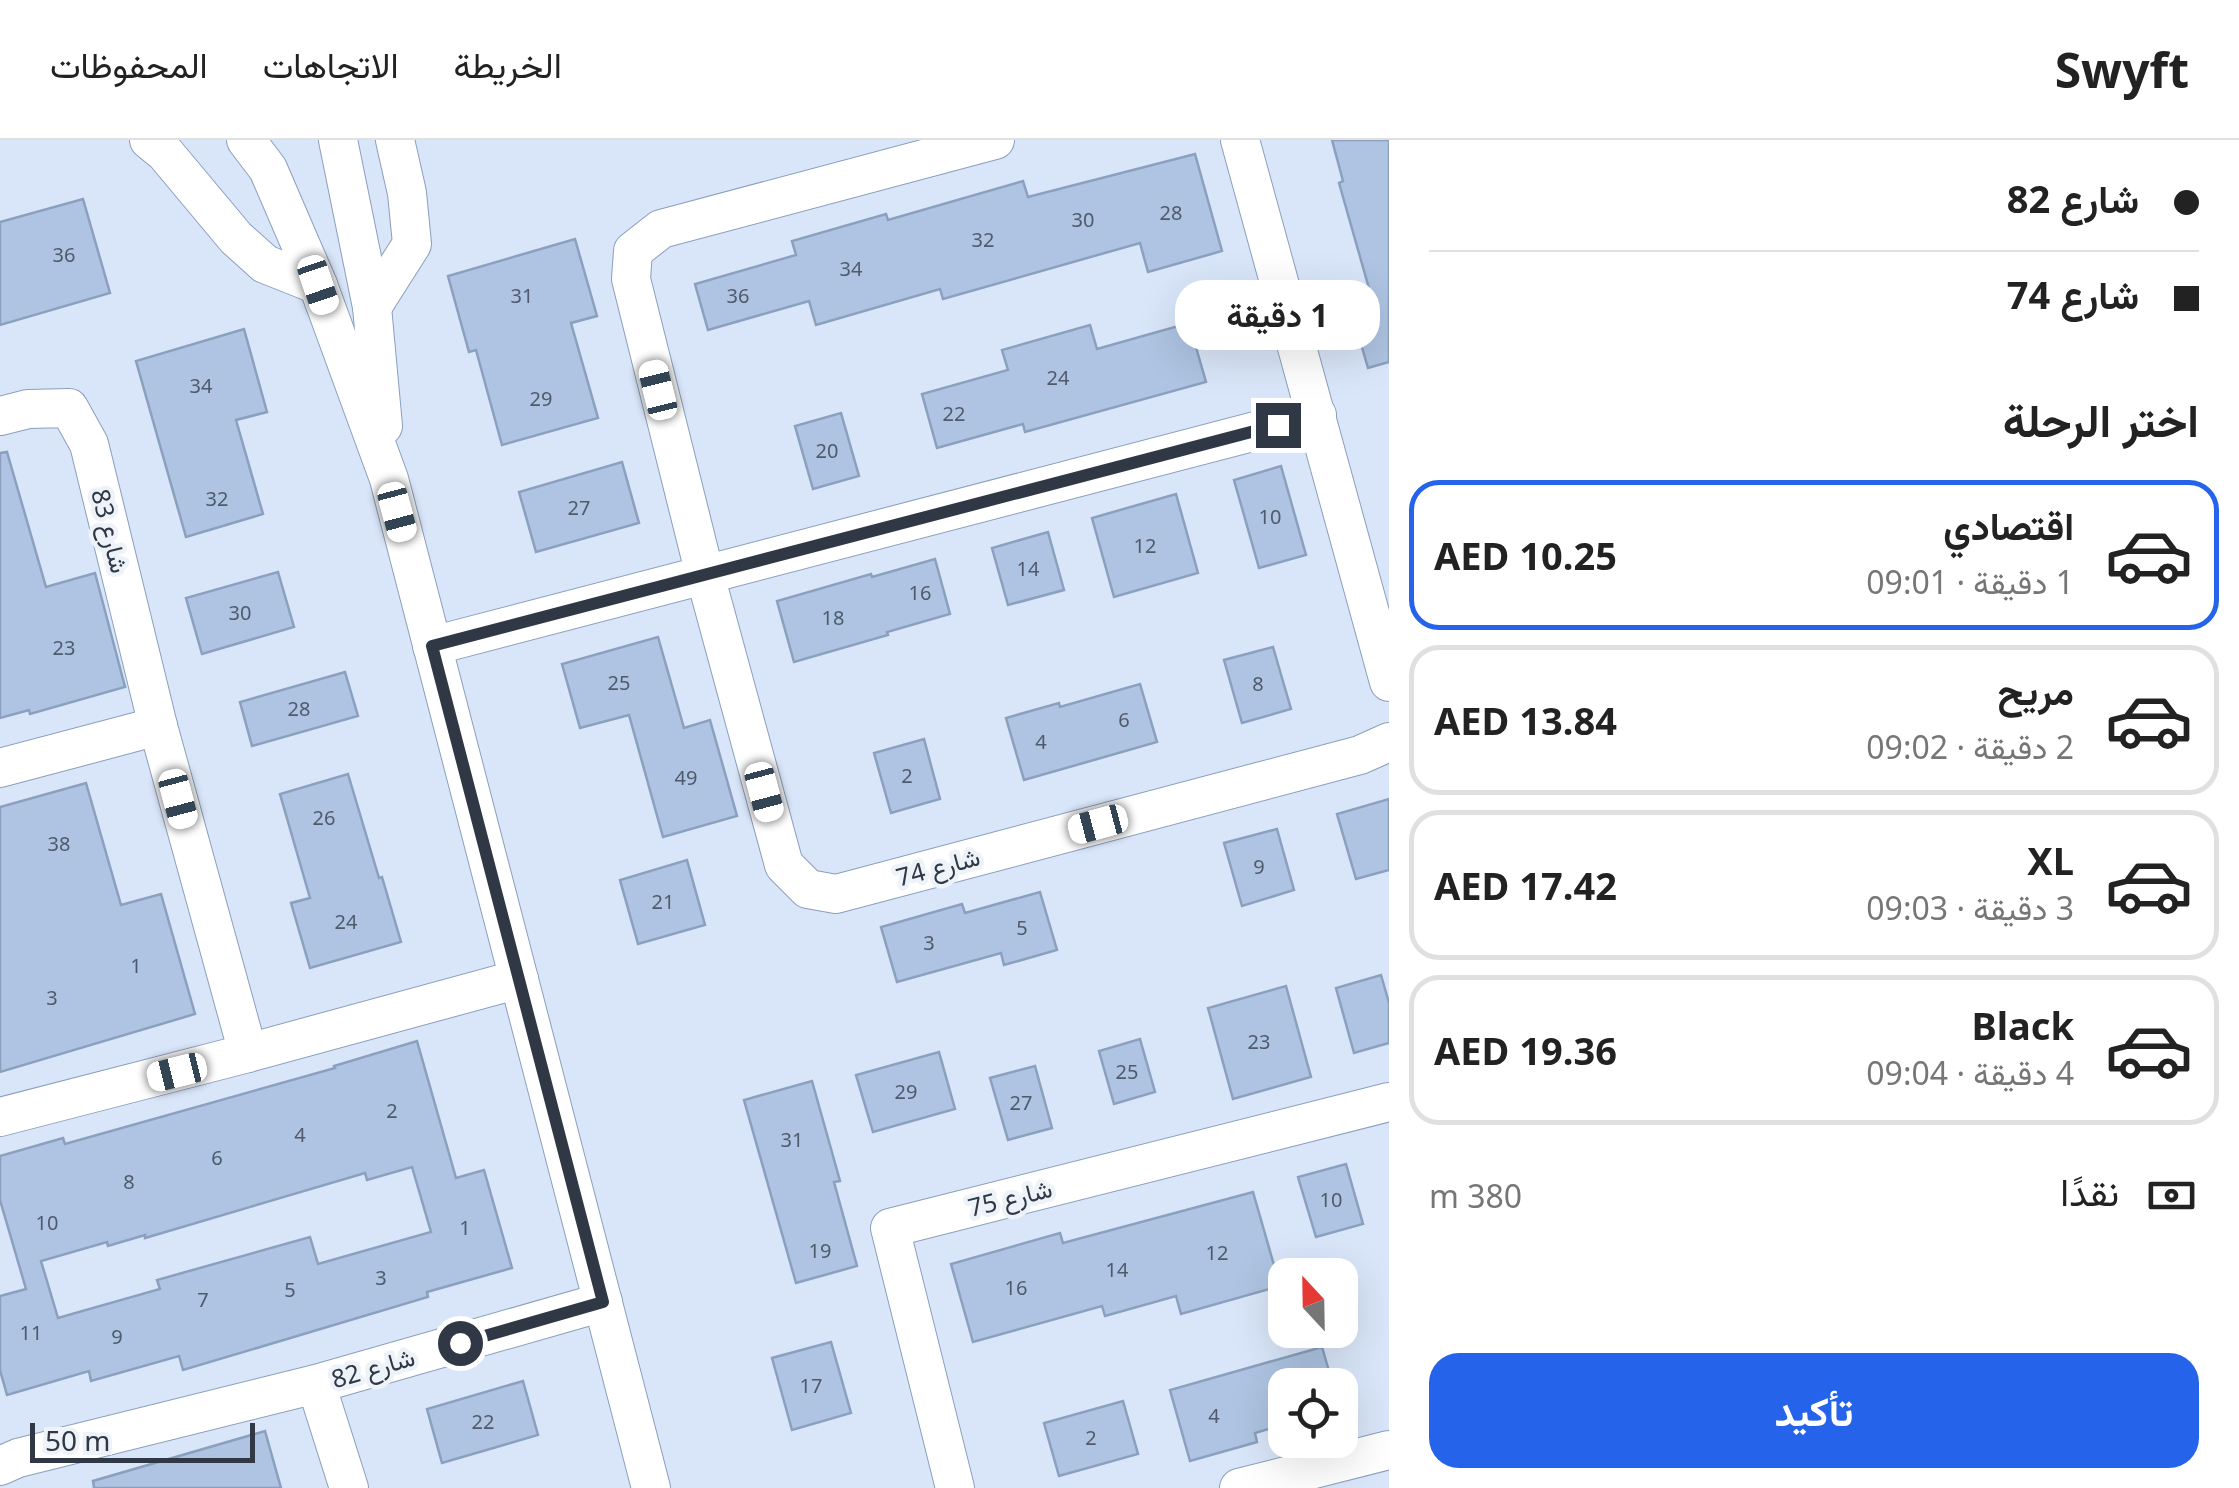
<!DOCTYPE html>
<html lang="ar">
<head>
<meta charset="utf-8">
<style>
	:root { --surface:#fff; --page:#f6f6f6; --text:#222; --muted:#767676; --line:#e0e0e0; --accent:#2563eb }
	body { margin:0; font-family:"Noto Sans",Vazirmatn,sans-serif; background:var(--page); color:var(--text); direction:rtl; height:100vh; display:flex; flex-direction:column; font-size:38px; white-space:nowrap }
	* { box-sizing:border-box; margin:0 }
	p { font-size:32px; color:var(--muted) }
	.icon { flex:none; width:55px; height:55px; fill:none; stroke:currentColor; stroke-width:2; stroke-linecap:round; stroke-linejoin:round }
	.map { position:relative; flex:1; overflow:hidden; direction:ltr }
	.panel { display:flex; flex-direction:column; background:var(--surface); width:850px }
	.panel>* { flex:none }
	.top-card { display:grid; align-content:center; height:220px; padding:0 40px; background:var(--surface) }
	.needle { width:65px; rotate:338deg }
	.tools { position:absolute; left:1268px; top:1118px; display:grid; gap:20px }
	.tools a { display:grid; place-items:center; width:90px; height:90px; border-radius:20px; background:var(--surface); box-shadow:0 10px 40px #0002; font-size:50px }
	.scale { position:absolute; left:30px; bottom:25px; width:225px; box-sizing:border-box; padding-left:10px; border:5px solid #2f3844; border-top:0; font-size:28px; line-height:35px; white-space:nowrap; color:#2f3844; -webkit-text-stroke:8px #eef3f9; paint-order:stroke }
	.end { position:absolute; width:45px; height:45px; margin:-22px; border:12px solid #2f3844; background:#fff; box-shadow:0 0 0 5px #fff }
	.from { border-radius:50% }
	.bubble { position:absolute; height:70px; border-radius:30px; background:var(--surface); box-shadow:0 10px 40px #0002; font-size:32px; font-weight:700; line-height:70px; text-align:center; direction:rtl }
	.car { position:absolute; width:30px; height:60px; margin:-30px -15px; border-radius:12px; box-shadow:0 0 8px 2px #0007; background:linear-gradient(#fff 24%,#345 0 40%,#fff 0 76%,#345 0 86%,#fff 0) }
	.top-card b { display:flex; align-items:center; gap:35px; height:95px; font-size:38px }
	.top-card b+b { border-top:2px solid var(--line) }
	.top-card i { width:25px; height:25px; background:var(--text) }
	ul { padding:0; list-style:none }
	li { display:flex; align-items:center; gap:30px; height:150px; margin:0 20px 15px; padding:0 20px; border:5px solid var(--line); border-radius:30px }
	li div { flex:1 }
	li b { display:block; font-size:38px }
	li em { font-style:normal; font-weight:700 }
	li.active { border-color:var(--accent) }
	li>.icon { width:90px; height:90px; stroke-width:1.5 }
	h2 { padding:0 40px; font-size:45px; line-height:120px }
	.pay { display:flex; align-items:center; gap:25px; height:110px; padding:0 40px; font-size:38px }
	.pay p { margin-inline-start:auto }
	.action { display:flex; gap:20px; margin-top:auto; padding:20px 40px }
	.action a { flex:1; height:115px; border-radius:30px; background:var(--accent); color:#fff; font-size:40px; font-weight:700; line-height:115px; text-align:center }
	header { display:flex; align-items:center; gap:60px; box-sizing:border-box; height:140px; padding:0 50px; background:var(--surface); border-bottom:2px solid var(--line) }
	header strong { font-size:48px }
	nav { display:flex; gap:55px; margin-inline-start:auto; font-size:35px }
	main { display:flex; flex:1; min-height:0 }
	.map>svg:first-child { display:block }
</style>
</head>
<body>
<header>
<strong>Swyft</strong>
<nav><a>الخريطة</a><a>الاتجاهات</a><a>المحفوظات</a></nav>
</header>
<main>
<section class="panel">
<div class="top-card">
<b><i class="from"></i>شارع 82</b>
<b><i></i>شارع 74</b>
</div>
<h2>اختر الرحلة</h2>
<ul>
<li class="active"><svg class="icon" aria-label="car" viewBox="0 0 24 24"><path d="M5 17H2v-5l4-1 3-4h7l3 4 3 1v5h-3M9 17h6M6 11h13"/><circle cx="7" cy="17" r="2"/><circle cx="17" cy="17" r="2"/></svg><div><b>اقتصادي</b><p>1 دقيقة · 09:01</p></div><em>AED 10.25</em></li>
<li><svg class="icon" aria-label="car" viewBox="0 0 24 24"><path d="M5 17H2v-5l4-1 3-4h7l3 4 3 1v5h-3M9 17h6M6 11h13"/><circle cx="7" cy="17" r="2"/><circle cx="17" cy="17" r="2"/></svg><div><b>مريح</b><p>2 دقيقة · 09:02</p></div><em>AED 13.84</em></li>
<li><svg class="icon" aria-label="car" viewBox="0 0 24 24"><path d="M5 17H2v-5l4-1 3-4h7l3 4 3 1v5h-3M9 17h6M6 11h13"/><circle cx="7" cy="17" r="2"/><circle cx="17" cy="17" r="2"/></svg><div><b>XL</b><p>3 دقيقة · 09:03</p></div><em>AED 17.42</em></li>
<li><svg class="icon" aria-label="car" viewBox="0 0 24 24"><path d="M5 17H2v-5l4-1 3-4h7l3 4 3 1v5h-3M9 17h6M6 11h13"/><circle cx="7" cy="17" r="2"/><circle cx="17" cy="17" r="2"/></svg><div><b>Black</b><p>4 دقيقة · 09:04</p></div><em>AED 19.36</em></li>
</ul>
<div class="pay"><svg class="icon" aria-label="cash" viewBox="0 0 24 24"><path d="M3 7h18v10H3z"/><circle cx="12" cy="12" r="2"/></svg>نقدًا<p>380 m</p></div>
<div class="action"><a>تأكيد</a></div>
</section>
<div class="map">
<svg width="1389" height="1348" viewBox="0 0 1389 1348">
	<rect width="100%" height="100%" fill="#d9e6f9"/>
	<g fill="#aec4e2" stroke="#8ba0be" stroke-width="2.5" fill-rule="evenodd">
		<path d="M1332,0H1389V222L1368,228L1354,180L1376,173L1339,43L1343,41Z"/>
		<path d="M1195,14L1222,111L1148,132L1140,103L943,159L940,149L816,185L809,161L708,190L695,144L796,115L792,101L886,74L888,80L1023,41L1028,57Z"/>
		<path d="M83,59L110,153L0,185V82Z"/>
		<path d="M575,99L597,176L571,183L598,278L502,305L476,210L469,212L448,136Z"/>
		<path d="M1189,183L1206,242L1025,292L1023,284L937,308L922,254L1008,230L1002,210L1090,185L1097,209Z"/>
		<path d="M244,189L267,272L236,280L263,374L186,397L136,221Z"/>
		<path d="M841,273L859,336L813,349L795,286Z"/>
		<path d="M7,312L46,447L95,433L125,547L30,574L29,570L0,578V313Z"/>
		<path d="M622,322L639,383L536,412L519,352Z"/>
		<path d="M1281,326L1306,415L1259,428L1234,340Z"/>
		<path d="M1176,354L1198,433L1114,457L1092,378Z"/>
		<path d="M1048,392L1064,450L1008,465L992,408Z"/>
		<path d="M935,419L950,474L887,492L888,495L794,522L777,461L871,434L872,437Z"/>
		<path d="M278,432L294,487L202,514L186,458Z"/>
		<path d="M658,497L684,588L710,580L737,676L663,697L629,575L580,588L562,524Z"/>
		<path d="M1273,507L1291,569L1242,583L1224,520Z"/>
		<path d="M345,532L358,576L252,606L240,562Z"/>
		<path d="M1140,544L1157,602L1024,640L1006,578L1059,563L1060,567Z"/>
		<path d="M924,599L940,659L891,673L874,613Z"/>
		<path d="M348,634L379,738L382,737L401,802L310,828L291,763L310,758L280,654Z"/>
		<path d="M86,643L121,765L161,754L195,874L0,932V667Z"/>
		<path d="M1389,659V730L1356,739L1337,674Z"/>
		<path d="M1277,689L1294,750L1242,766L1224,703Z"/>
		<path d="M687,720L705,785L638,804L620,740Z"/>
		<path d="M1040,752L1057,810L1004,825L1001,813L897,842L881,787L962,764L965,773Z"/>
		<path d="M1381,835L1389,863V903L1354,913L1336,848Z"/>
		<path d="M1286,846L1311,937L1233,959L1208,868Z"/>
		<path d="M1140,899L1155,952L1114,964L1099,911Z"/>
		<path d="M417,901L456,1038L484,1030L512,1128L427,1152L428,1157L183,1230L179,1216L91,1241L89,1231L7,1255L0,1230V1156L26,1149L0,1060V1016L63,998L65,1004L335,928L334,926ZM412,1027L431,1092L318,1124L310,1097L157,1140L160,1149L58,1178L41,1121L107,1102L108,1106L145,1095V1098L365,1033L367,1040Z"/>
		<path d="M939,912L955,969L873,992L856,935Z"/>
		<path d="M1035,926L1052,988L1008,1000L990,938Z"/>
		<path d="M812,941L840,1041L834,1042L857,1126L796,1143L744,960Z"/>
		<path d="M1346,1024L1363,1084L1316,1097L1298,1037Z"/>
		<path d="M1253,1052L1280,1146L1181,1174L1176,1156L1105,1176L1102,1166L973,1202L951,1124L1060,1093L1063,1103Z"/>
		<path d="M831,1202L851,1273L792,1290L772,1218Z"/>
		<path d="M1322,1207L1333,1245H1285V1284L1255,1293L1257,1302L1190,1321L1170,1250Z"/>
		<path d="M523,1241L538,1295L442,1323L427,1269Z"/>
		<path d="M1123,1261L1138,1314L1059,1336L1044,1283Z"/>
		<path d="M265,1291L281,1348H94L93,1341Z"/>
	</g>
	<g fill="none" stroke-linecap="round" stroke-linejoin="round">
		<g stroke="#8a9fbc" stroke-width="40">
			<g id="minor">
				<path d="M149,0L165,13L236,98L265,124L318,145"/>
				<path d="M246,0L268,29L318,145L389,339L651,1348"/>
				<path d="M338,0L372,167L383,286"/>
				<path d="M995,0L661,89L633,111L631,139L705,435L784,725L808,749L836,754L1360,615L1389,602"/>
				<path d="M1240,0L1389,542"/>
				<path d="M372,167L412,104L407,53L395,0"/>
				<path d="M0,276L28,269L69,268L89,304L158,586L248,913"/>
				<path d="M432,506L1317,275"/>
				<path d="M0,628L158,586"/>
				<path d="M0,977L248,913L519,839"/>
				<path d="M316,1244L349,1348"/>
				<path d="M0,1326L18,1318L316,1244L603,1162"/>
				<path d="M955,1348L890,1088L1389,962"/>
				<path d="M1239,1348L1389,1310"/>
			</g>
		</g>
		<use href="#minor" stroke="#fff" stroke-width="38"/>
	</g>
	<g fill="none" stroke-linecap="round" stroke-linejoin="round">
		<path stroke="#2f3844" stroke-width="12" d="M460,1203L603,1162L432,506L1278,285"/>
	</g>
	<g text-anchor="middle" stroke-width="9" stroke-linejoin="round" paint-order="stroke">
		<g font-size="20" fill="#4f5b6c">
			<text x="1171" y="80">28</text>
			<text x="1083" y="87">30</text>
			<text x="983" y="107">32</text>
			<text x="64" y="122">36</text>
			<text x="851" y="136">34</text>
			<text x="522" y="163">31</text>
			<text x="738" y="163">36</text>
			<text x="1058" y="245">24</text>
			<text x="201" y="253">34</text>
			<text x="541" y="266">29</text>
			<text x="954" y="281">22</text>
			<text x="827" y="318">20</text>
			<text x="217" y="366">32</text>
			<text x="579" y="375">27</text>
			<text x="1270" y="384">10</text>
			<text x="1145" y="413">12</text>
			<text x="1028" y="436">14</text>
			<text x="920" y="460">16</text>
			<text x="240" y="480">30</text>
			<text x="833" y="485">18</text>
			<text x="64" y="515">23</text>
			<text x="619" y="550">25</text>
			<text x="1258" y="551">8</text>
			<text x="299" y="576">28</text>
			<text x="1124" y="587">6</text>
			<text x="1041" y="609">4</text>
			<text x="907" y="643">2</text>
			<text x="686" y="645">49</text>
			<text x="324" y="685">26</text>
			<text x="59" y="711">38</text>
			<text x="1259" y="734">9</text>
			<text x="663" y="769">21</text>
			<text x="346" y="789">24</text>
			<text x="1022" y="795">5</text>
			<text x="929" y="810">3</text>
			<text x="136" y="833">1</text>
			<text x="52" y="865">3</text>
			<text x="1259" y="909">23</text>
			<text x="1127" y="939">25</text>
			<text x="906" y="959">29</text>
			<text x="1021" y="970">27</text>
			<text x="392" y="978">2</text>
			<text x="300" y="1002">4</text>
			<text x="792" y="1007">31</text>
			<text x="217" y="1025">6</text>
			<text x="129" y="1049">8</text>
			<text x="1331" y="1067">10</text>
			<text x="47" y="1090">10</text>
			<text x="465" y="1095">1</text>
			<text x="820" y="1118">19</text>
			<text x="1217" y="1120">12</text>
			<text x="1117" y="1137">14</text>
			<text x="381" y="1145">3</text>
			<text x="1016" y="1155">16</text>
			<text x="290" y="1157">5</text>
			<text x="203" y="1167">7</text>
			<text x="31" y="1200">11</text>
			<text x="117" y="1204">9</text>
			<text x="811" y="1253">17</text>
			<text x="1214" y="1283">4</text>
			<text x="483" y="1289">22</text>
			<text x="1091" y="1305">2</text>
		</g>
		<g font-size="25" fill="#2f3844" stroke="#eef3f9">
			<text transform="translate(110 391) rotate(76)" y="9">شارع 83</text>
			<text transform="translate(938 727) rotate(-15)" y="9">شارع 74</text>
			<text transform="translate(1010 1058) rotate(-14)" y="9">شارع 75</text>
			<text transform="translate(373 1228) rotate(-16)" y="9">شارع 82</text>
		</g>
	</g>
</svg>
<div class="tools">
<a><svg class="needle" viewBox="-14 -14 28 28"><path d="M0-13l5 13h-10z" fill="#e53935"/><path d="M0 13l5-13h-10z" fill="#767676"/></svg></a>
<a><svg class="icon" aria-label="locate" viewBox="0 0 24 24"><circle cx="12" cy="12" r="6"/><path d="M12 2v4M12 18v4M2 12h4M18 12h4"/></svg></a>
</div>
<div class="scale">50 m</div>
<i class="end from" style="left:460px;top:1203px"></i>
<i class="end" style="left:1278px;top:285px"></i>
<div class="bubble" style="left:1175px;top:140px;width:205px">1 دقيقة</div>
<i class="car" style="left:318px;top:145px;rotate:161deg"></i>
<i class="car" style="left:658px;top:250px;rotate:346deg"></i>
<i class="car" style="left:397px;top:372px;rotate:165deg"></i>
<i class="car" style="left:764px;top:652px;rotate:165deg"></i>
<i class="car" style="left:178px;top:659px;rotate:165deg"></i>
<i class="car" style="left:1098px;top:684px;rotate:255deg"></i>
<i class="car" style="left:177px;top:932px;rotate:256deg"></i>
</div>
</main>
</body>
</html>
